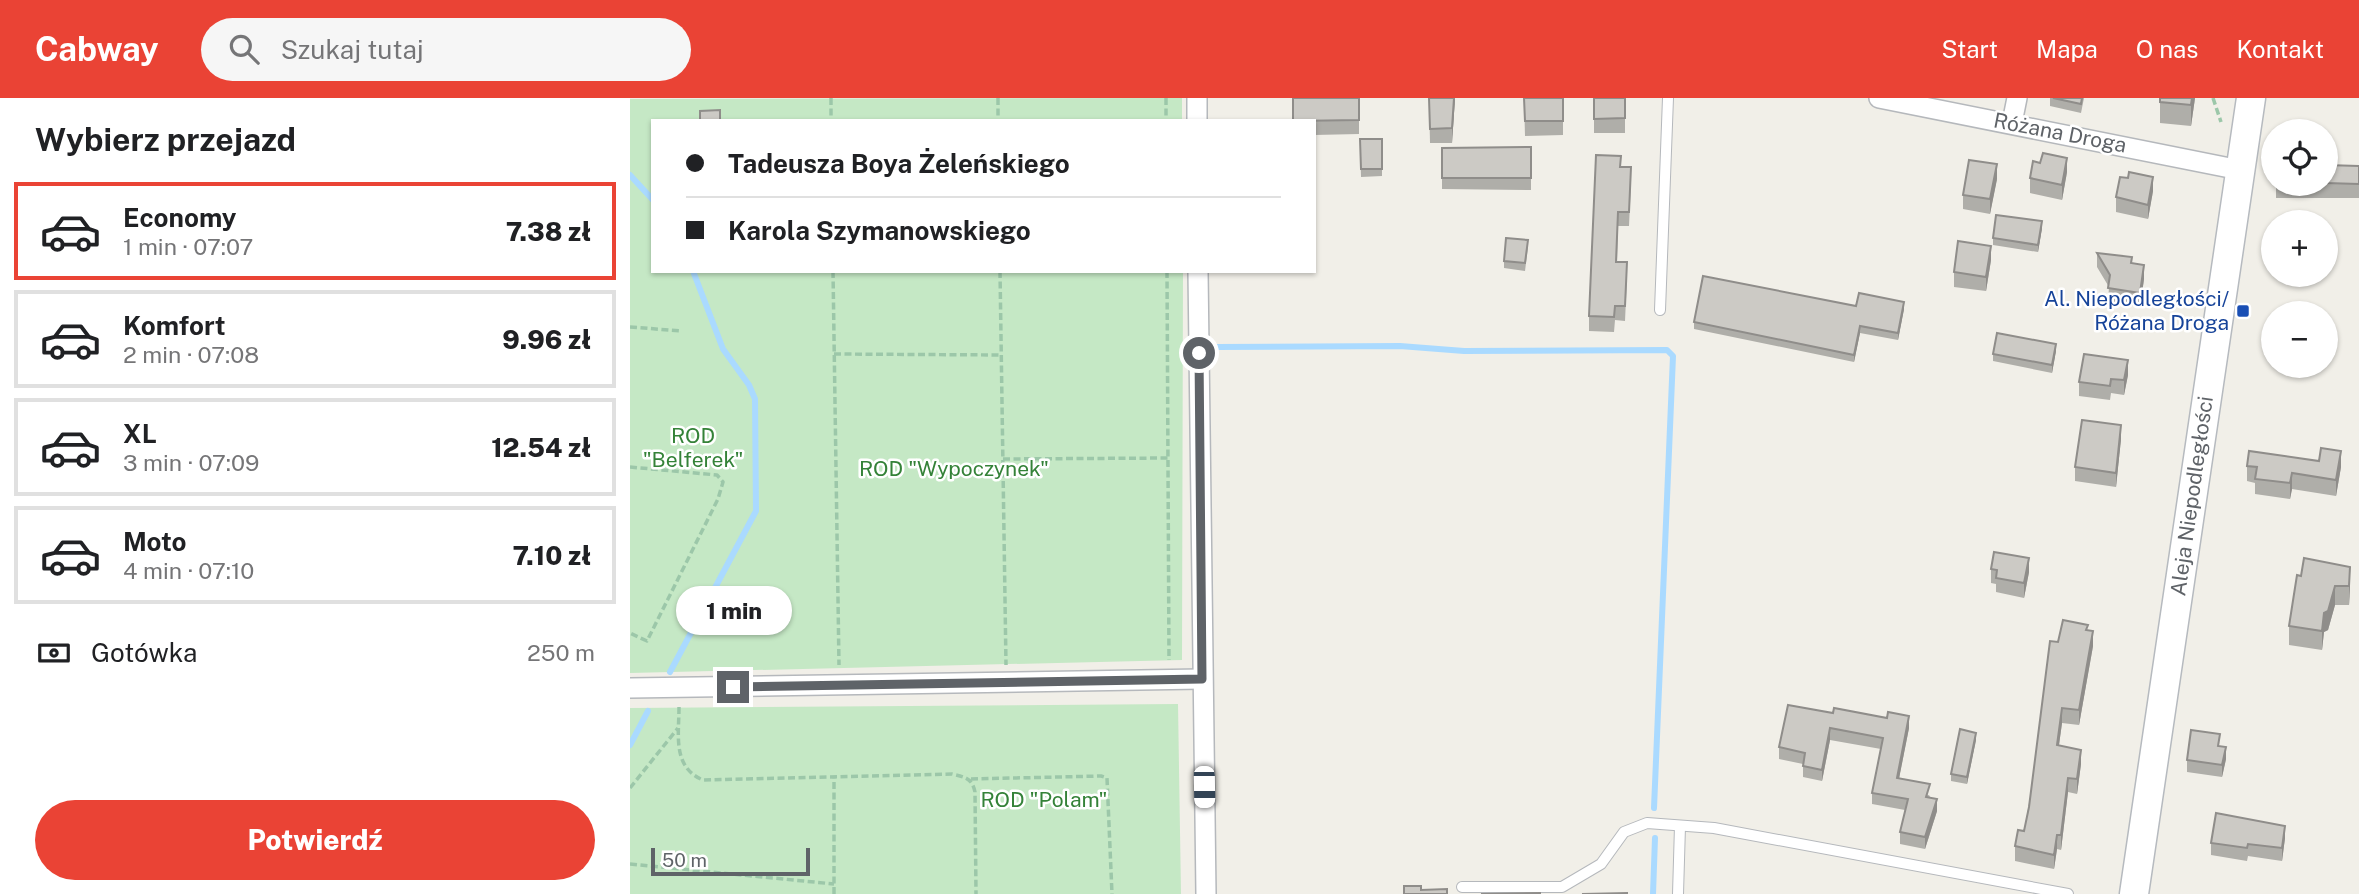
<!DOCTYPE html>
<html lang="pl">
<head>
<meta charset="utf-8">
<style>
	:root { --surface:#fff; --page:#f6f6f6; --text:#202124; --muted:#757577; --line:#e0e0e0; --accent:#ea4335 }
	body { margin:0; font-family:"Public Sans",sans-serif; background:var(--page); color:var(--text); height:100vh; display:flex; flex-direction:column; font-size:26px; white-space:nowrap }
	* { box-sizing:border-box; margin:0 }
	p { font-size:23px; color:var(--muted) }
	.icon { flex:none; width:38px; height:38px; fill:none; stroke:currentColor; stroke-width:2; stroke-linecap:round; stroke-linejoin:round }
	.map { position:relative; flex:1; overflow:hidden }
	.drawer { display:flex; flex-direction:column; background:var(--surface); width:630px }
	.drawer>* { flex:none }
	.hud { position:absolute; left:21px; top:21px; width:665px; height:154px; border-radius:0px; box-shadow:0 2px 5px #0004; display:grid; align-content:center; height:154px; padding:0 35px; background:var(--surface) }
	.tools { position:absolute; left:1631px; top:21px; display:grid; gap:14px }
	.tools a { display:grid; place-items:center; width:77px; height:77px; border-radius:50%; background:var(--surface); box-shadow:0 2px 5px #0004; font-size:35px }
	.scale { position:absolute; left:21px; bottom:18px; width:159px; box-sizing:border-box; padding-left:7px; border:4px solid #5f6368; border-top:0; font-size:19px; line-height:24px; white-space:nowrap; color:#5f6368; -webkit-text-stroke:5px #fff; paint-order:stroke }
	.end { position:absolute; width:32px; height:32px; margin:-16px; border:9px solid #5f6368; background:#fff; box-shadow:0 0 0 4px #fff }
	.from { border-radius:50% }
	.bubble { position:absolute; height:49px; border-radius:24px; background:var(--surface); box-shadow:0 2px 5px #0004; font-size:23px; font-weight:800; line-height:49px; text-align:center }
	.car { position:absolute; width:21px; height:42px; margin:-21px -10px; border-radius:9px; box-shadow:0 0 5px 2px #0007; background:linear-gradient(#fff 24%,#345 0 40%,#fff 0 76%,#345 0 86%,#fff 0) }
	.hud b { display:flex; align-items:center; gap:24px; height:66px; font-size:26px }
	.hud b+b { border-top:2px solid var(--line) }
	.hud i { width:18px; height:18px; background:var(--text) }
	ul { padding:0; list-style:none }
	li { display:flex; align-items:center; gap:21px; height:98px; margin:0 14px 10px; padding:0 21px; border:4px solid var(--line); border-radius:0px }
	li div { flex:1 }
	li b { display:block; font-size:26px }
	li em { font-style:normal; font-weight:800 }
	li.selected { border-color:var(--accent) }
	li>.icon { width:63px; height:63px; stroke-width:1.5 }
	h2 { padding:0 35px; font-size:32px; line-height:84px }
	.pay { display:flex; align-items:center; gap:18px; height:77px; padding:0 35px; font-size:26px }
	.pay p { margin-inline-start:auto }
	.primary-button { display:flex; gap:14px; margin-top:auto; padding:14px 35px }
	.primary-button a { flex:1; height:80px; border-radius:42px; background:var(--accent); color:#fff; font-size:28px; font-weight:800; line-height:80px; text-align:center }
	header { display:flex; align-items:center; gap:42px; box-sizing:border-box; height:98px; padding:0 35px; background:var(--accent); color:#fff }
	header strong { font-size:33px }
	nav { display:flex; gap:38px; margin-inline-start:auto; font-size:24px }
	.search { width:490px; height:63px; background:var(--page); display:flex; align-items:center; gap:18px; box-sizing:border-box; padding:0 24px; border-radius:38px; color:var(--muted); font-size:26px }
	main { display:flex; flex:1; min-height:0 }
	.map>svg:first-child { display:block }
</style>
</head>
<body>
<header>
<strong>Cabway</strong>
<div class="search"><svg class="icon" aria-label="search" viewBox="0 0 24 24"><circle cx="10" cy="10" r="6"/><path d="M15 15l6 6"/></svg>Szukaj tutaj</div>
<nav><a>Start</a><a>Mapa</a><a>O nas</a><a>Kontakt</a></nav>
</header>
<main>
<section class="drawer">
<h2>Wybierz przejazd</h2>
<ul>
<li class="selected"><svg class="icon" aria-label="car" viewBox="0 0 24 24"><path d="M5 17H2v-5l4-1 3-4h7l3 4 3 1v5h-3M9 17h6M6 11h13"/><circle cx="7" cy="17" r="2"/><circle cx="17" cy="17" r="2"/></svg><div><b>Economy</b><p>1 min · 07:07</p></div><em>7.38 zł</em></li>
<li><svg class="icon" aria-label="car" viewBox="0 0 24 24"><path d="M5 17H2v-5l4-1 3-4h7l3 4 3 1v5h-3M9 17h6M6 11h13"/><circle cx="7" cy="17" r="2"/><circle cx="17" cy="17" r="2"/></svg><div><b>Komfort</b><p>2 min · 07:08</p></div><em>9.96 zł</em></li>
<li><svg class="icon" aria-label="car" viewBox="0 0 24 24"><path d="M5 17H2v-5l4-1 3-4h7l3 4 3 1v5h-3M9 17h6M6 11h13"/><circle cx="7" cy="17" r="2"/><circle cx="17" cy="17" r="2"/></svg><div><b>XL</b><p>3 min · 07:09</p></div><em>12.54 zł</em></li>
<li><svg class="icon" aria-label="car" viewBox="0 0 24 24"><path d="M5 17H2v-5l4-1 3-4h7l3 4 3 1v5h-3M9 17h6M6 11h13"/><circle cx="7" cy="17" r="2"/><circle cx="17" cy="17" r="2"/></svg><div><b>Moto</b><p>4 min · 07:10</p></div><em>7.10 zł</em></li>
</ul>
<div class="pay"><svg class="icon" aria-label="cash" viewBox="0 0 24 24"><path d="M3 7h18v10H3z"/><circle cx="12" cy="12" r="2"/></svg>Gotówka<p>250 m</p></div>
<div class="primary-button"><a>Potwierdź</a></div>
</section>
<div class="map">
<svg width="1729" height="796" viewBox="0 0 1729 796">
	<rect width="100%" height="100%" fill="#f1efe8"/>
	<g fill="#c5e8c5">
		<path d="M552,0V23H23V173H553L552,562L0,575V1Z"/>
		<path d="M548,606L551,796H0V610Z"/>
	</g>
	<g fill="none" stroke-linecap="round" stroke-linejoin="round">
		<g stroke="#aadaff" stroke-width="6">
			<path d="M0,77L23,102"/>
			<path d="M587,249L770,248L834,253L1037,252L1043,258L1024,710"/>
			<path d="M40,574L126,413L125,301L119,287L93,251L63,173"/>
			<path d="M0,647L18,613"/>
			<path d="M1023,796L1025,740"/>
		</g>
		<g stroke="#b5b8bc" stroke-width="12">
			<g id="lane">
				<path d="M1030,212L1038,0"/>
				<path d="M832,789H932L971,766L994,734L1017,725L1084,730L1438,796"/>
				<path d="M1048,796L1050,728"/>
			</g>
		</g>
		<g stroke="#b5b8bc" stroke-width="22">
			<g id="street">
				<path d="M567,0V23"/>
				<path d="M1249,0L1610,72"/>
				<path d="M1382,25L1387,0"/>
				<path d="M568,173L576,796"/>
				<path d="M0,590L572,581"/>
			</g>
		</g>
		<g stroke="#b6babf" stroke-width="31">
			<path id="secondary" d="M1504,796L1621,0"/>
		</g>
		<g stroke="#9cc7a9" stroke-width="3.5" stroke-dasharray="7 3.5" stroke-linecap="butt">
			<path d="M201,0V23"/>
			<path d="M368,0V23"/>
			<path d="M536,0V23"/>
			<path d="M1583,0L1591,24"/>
			<path d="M203,173L209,567"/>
			<path d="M370,173L376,567"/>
			<path d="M537,173L539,562"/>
			<path d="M0,229L52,233"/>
			<path d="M204,256L372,257"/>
			<path d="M373,361L538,360"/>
			<path d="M0,369L87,377L93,384L88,401L17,543L0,535"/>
			<path d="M49,609C49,637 42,669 73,682L322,676C335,679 342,680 345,694L346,796"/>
			<path d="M341,681L471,678L477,680L482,796"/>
			<path d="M0,690L48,630"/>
			<path d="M0,766L204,786"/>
			<path d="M204,796V679"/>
		</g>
		<use href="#lane" stroke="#fff" stroke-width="10"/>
		<use href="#street" stroke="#fff" stroke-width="19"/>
		<use href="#secondary" stroke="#fff" stroke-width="28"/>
	</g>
	<g fill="#afaea9">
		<path d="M729,0V36L684,37V23Z"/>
		<path d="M799,0H825L822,45H800Z"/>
		<path d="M894,0H933V37L895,38Z"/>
		<rect x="964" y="0" width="31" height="35"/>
		<path d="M1420,0H1454L1451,15L1420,8Z"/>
		<path d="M1530,0H1565L1561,28L1530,25Z"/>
		<path d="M730,41H752V78L731,79Z"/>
		<path d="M901,49V92L812,91V50Z"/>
		<path d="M1729,68V100H1646V86H1696Z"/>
		<path d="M991,69L1001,84L999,128H988L987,164L997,179L995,223L985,222L984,234L959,233V218Z"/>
		<path d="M1437,74L1432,102L1400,95V80Z"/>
		<path d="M1498,80L1523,93L1518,121L1486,114V99Z"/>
		<path d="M1367,81L1360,116L1333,111V97Z"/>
		<path d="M1412,130L1408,154L1363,147V140Z"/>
		<path d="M898,149L895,173L874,170V163Z"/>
		<path d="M1467,155L1502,165L1514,181L1510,209L1478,205L1479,189L1467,169Z"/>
		<path d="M1361,162L1356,193L1324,189V174Z"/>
		<path d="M1226,208L1274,211L1268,242L1230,235L1224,264L1064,231V224Z"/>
		<path d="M1426,253L1422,275L1363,263V256Z"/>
		<path d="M1498,277L1494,297L1481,295L1480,302L1449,298V284Z"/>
		<path d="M1491,341L1486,389L1445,383V369Z"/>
		<path d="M1617,368L1711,369L1706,398L1662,391L1660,401L1625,396V385L1617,383Z"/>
		<path d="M1361,471L1399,474L1394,500L1366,494V486L1361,485Z"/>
		<path d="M1667,477L1720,488L1719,507H1705L1698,532L1694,534L1692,552L1659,547V528Z"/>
		<path d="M1458,532L1463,548L1449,627L1432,625L1429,647L1451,666L1447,696L1438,694L1431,752L1427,751L1424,771L1385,763V748L1394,733L1428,544Z"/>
		<path d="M1158,607L1279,630L1269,680L1300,698L1299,700L1307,713L1295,751L1270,746V734L1275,712L1242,706V695L1251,651L1200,642L1192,683L1173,679V666L1149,661V649Z"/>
		<path d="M1346,642L1337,686L1321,683V676Z"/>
		<path d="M1590,648L1596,661L1592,679L1557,674V662Z"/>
		<path d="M1655,740L1652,763L1618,758L1617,763L1581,757V745Z"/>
	</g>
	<g fill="#8f8d8a">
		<path d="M824,0H825L822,45V30Z"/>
		<path d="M1562,0H1565L1561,28V7Z"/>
		<path d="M1437,60V74L1432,102V87Z"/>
		<path d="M1367,66V81L1360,116V101Z"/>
		<path d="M1523,79V93L1518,121V107Z"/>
		<path d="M1412,123V130L1408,154V147Z"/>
		<path d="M1361,148V162L1356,193V179Z"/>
		<path d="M1514,167V181L1510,209V195Z"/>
		<path d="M1274,204V211L1268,242V235Z"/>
		<path d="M1230,228V235L1224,264V257Z"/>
		<path d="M1426,246V253L1422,275V267Z"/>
		<path d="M1498,262V277L1494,297V282Z"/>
		<path d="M1491,327V341L1486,389V375Z"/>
		<path d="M1711,353V369L1706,398V382Z"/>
		<path d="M1662,375V391L1660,401V385Z"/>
		<path d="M1399,460V474L1394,500V485Z"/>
		<path d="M1720,469V488L1719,507V488Z"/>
		<path d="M1705,488V507L1698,532L1694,534L1692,552V533L1694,515Z"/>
		<path d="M1463,533V548L1449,627V612Z"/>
		<path d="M1432,610V625L1427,661V647Z"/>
		<path d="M1279,618V630L1267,691V680Z"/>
		<path d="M1200,630V642L1192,683V672Z"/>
		<path d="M1346,635V642L1337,686V679Z"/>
		<path d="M1596,649V661L1592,679V667Z"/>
		<path d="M1451,652V666L1447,696V681Z"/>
		<path d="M1438,680V694L1431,752V737Z"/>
		<path d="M1307,701V713L1295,751V739Z"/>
		<path d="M1655,728V740L1652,763V750Z"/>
		<path d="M1427,737V751L1424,771V757Z"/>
	</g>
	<g fill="#cccac5" stroke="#8f8d8a" stroke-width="2">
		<path d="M663,0H729V22L663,23Z"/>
		<path d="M799,0H824L822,30L800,31Z"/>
		<path d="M894,0H933V23H895Z"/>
		<path d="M964,0H995V20L964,21Z"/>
		<path d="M1423,0H1452L1451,6Z"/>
		<path d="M1530,0H1562L1561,7L1530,4Z"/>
		<path d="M90,12V23H70V13Z"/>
		<path d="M730,41H752V71H731Z"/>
		<path d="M901,49V80H812V50Z"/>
		<path d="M1413,55L1437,60L1432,87L1400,80L1403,63L1410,65Z"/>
		<path d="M966,57L991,58L990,69H1001L999,114H988L986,164H997L995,208H985L984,219L959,218Z"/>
		<path d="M1339,62L1367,66L1360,101L1333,97Z"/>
		<path d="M1696,67L1729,68V86L1696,85Z"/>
		<path d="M1499,74L1523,79L1518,107L1486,99L1490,79L1498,80Z"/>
		<path d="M1366,117L1412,123L1408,147L1363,140Z"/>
		<path d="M876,140L898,142L895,165L874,163Z"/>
		<path d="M1328,143L1361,148L1356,179L1324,174Z"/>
		<path d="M1467,155L1502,159L1501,165L1514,167L1510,195L1478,190L1480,177Z"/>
		<path d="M1073,178L1226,208L1229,195L1274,204L1268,235L1230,228L1224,257L1064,224Z"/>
		<path d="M1367,235L1426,246L1422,267L1363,256Z"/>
		<path d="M1454,256L1498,262L1494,282L1481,281L1480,288L1449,284Z"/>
		<path d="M1452,322L1491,327L1486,375L1445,369Z"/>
		<path d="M1691,350L1711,353L1706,382L1662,375L1660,385L1625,381L1627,369L1617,368L1619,353L1689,363Z"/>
		<path d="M1364,454L1399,460L1394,485L1366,480L1367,472L1361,471Z"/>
		<path d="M1674,460L1720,469L1719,488H1705L1698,513L1694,515L1692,533L1659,528L1667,477L1671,478Z"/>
		<path d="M1433,522L1458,527L1456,532L1463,533L1449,612L1432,610L1427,647L1451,652L1447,681L1438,680L1431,737H1427L1424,757L1385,748L1388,732L1394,733L1399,709L1420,543L1428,544Z"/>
		<path d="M1158,607L1203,615L1204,610L1257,620L1258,614L1279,618L1267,680L1300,686L1296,699L1307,701L1295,739L1270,734L1278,701L1242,695L1253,640L1200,630L1192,672L1173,668L1175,655L1149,649Z"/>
		<path d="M1330,631L1346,635L1337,679L1321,676Z"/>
		<path d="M1561,632L1590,636L1588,648L1596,649L1592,667L1557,662Z"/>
		<path d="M1586,715L1655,728L1652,750L1618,746L1617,750L1581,745Z"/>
		<path d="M774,788H791V792L817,791V796H774Z"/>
		<path d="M910,795V796H851Z"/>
		<path d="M997,795V796H952Z"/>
	</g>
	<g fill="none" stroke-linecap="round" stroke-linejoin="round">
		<path stroke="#5f6368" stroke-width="9" d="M103,589L572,581L569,255"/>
	</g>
	<rect fill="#1a4fb4" stroke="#fff" stroke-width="2.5" x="1606" y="206" width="14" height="14" rx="3.5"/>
	<g text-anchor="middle" stroke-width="5" stroke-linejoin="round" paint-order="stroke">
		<g font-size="21" fill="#5f6368" stroke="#fff">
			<text transform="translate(1430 35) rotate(11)" y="7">Różana Droga</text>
			<text transform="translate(1562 398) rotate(-82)" y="7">Aleja Niepodległości</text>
		</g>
		<g font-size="21" fill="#164399" stroke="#fff" text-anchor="end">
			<text x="1599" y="208">Al. Niepodległości/<tspan x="1599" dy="24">Różana Droga</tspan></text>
		</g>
		<g font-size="21" fill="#348238" stroke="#fff">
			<text x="63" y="345">ROD<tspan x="63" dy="24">"Belferek"</tspan></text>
			<text x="324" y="378">ROD "Wypoczynek"</text>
			<text x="414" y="709">ROD "Polam"</text>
		</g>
	</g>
</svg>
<div class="tools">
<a><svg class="icon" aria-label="locate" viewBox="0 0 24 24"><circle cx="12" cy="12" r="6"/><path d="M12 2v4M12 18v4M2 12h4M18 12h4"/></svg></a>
<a>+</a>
<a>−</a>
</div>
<div class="scale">50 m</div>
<i class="end from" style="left:569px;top:255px"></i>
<i class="end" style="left:103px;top:589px"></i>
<div class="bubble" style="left:46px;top:488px;width:116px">1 min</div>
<i class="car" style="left:574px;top:689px;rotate:179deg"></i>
<div class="hud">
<b><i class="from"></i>Tadeusza Boya Żeleńskiego</b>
<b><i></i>Karola Szymanowskiego</b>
</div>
</div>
</main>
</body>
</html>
